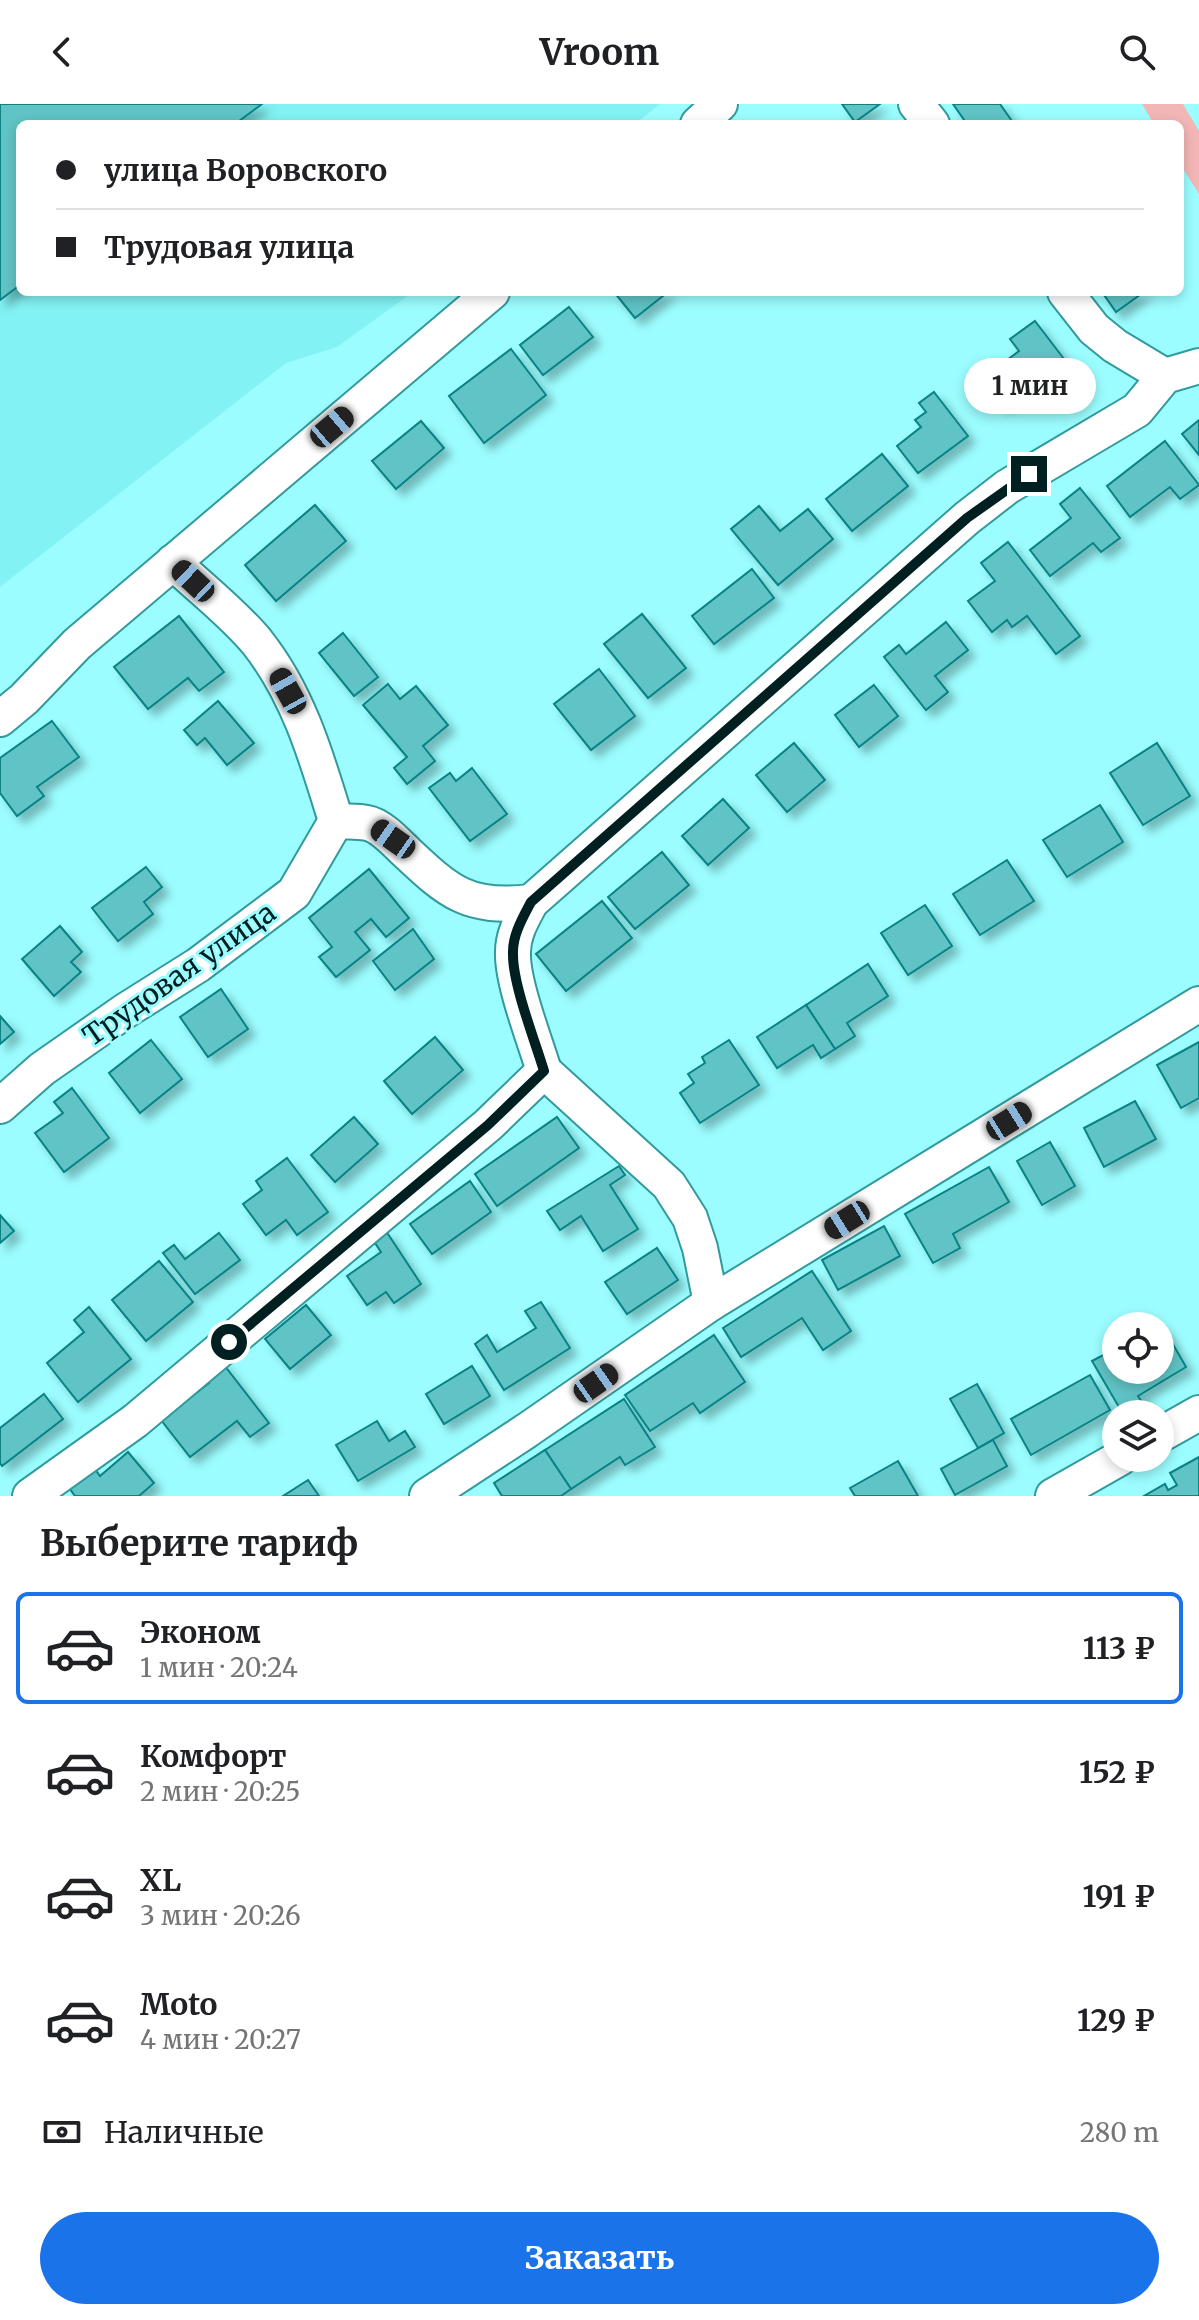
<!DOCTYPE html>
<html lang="ru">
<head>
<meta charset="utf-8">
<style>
	:root { --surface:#fff; --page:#f6f6f6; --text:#202124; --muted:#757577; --line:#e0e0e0; --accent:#1a73e8 }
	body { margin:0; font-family:Merriweather,serif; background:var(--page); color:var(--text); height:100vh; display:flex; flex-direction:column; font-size:30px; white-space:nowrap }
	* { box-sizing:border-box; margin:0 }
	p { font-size:26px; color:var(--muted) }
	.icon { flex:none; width:44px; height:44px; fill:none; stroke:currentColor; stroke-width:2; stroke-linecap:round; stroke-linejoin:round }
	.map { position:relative; height:1392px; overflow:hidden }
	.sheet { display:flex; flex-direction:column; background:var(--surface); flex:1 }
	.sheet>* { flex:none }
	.hud { position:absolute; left:16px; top:16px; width:1168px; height:176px; border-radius:12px; box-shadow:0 4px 12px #0003; display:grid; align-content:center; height:176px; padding:0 40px; background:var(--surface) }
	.tools { position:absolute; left:1102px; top:1208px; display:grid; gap:16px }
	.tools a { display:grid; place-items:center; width:72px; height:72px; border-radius:50%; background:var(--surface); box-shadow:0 4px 12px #0003; font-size:40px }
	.end { position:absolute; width:36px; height:36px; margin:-18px; border:10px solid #001f20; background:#fff; box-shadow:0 0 0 4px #fff }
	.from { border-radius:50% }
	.bubble { position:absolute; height:56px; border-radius:28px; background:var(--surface); box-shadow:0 4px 12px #0003; font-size:26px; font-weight:700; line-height:56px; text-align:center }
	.car { position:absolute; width:24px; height:48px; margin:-24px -12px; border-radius:10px; box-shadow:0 0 6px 2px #0007; background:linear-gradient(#222 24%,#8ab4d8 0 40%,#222 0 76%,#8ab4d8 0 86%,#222 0) }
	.hud b { display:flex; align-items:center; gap:28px; height:76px; font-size:30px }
	.hud b+b { border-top:2px solid var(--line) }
	.hud i { width:20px; height:20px; background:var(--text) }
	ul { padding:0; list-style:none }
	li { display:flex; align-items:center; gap:24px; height:112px; margin:0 16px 12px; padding:0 24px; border:4px solid transparent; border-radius:12px }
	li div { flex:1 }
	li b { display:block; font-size:30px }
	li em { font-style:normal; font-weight:700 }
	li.on { border-color:var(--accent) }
	li>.icon { width:72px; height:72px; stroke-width:1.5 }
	h2 { padding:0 40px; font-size:36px; line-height:96px }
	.pay { display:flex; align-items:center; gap:20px; height:88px; padding:0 40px; font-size:30px }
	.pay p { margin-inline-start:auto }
	.cta { display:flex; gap:16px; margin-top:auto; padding:16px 40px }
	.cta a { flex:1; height:92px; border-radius:48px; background:var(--accent); color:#fff; font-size:32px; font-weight:700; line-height:92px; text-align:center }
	header { display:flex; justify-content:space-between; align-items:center; height:104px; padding:0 40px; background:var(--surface); font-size:36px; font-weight:700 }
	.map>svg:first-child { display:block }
</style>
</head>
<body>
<header><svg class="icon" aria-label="back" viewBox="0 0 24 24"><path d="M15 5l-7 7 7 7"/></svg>Vroom<svg class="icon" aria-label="search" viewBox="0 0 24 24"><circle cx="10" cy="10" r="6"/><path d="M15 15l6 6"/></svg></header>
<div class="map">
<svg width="1199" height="1392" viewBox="0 0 1199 1392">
	<defs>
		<filter id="shadow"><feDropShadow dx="7" dy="7" stdDeviation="4" flood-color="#0004"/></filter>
	</defs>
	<rect width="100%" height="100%" fill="#9bfdff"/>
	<path fill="#83f2f4" d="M0,0H660L635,20H20V188H413L337,243L286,259L0,483Z"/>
	<path fill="#f3b6b7" d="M1142,0H1183L1199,27V90L1180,60V20H1154Z"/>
	<g fill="#61c3c5" stroke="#078285" stroke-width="2" filter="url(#shadow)">
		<path d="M0,0H262L235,20H20V181L0,196Z"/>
		<path d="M842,0H880L855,18Z"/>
		<path d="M953,0H1000L1014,20H967Z"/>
		<path d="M614,188H668L635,214Z"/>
		<path d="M1102,188H1144L1116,208Z"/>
		<path d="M569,203L593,233L543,271L520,241Z"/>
		<path d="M1035,217L1064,255L1003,301L983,274L1019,247L1010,235Z"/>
		<path d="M511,245L546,291L484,339L449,292Z"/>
		<path d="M934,288L968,332L918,369L897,342L921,323L915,316L926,308L919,299Z"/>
		<path d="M1199,316V351L1182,330Z"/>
		<path d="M421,317L444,344L396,385L372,357Z"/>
		<path d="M1165,337L1199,381L1180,395L1170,383L1130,413L1107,382Z"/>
		<path d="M882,350L908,382L852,427L826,395Z"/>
		<path d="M1080,384L1120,434L1101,448L1093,439L1050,472L1030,446L1071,414L1060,400Z"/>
		<path d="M315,401L346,437L276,497L245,461Z"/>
		<path d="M759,402L780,427L808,405L833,435L778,481L731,425Z"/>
		<path d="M1008,438L1080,532L1056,550L1027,512L1012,523L1007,516L992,528L968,497L995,477L981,459Z"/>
		<path d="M752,465L774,494L714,540L692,512Z"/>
		<path d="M642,510L686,564L648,594L604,540Z"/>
		<path d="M179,512L224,568L199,587L188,574L148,605L114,563Z"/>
		<path d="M946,518L968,546L935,572L948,588L926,606L884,553L899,541L906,550Z"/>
		<path d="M343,529L378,573L354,592L319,549Z"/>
		<path d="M599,565L635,612L591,646L554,600Z"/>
		<path d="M388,580L400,595L416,582L448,621L423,642L435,657L407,680L394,664L407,653L363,601Z"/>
		<path d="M874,581L898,612L859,643L835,611Z"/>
		<path d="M218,597L254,639L227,661L205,634L197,641L184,626Z"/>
		<path d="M52,617L79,653L37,683L44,692L17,712L0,689V654Z"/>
		<path d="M794,639L825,676L787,708L756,671Z"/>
		<path d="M1157,639L1190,692L1143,721L1110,669Z"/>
		<path d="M472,664L507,710L470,737L429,684L450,669L456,677Z"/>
		<path d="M723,695L749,724L708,761L682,732Z"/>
		<path d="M1100,701L1123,738L1067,773L1043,736Z"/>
		<path d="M662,748L689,781L635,825L608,793Z"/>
		<path d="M1007,756L1034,797L980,831L953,790Z"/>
		<path d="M146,763L162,783L144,798L153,810L118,837L92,804Z"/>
		<path d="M369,765L409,814L386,833L371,815L355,828L370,846L336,873L319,853L332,843L309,814Z"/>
		<path d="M602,797L632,834L566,887L536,850Z"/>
		<path d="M925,801L952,842L908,871L881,829Z"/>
		<path d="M60,822L82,848L71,858L81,868L54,892L22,855Z"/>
		<path d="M413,825L434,855L395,886L373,857Z"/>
		<path d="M868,860L888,892L847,919L855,932L835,945L806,901Z"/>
		<path d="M221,885L248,925L208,953L180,913Z"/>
		<path d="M806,901L835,945L821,954L813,941L777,964L757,933Z"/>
		<path d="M0,912L14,928L0,940Z"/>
		<path d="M435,933L463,966L412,1010L384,977Z"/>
		<path d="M151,936L182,975L140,1009L109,969Z"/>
		<path d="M729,936L759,981L700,1019L680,989L694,979L688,970L705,959L702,953Z"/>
		<path d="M1199,938V994L1181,1004L1157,961Z"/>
		<path d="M72,984L109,1034L64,1068L35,1029L63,1009L54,998Z"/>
		<path d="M1135,997L1156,1035L1104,1063L1084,1024Z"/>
		<path d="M354,1013L378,1040L335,1078L311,1051Z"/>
		<path d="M557,1013L579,1044L497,1102L475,1070Z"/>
		<path d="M1050,1038L1075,1082L1042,1101L1017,1057Z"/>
		<path d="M287,1054L328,1108L297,1131L286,1116L266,1131L243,1100L262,1086L256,1077Z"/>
		<path d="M619,1062L625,1071L610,1081L638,1125L603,1147L581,1112L560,1126L547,1107Z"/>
		<path d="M989,1063L1009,1098L953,1130L960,1144L933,1159L905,1110Z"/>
		<path d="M470,1077L491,1108L432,1150L410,1120Z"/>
		<path d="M0,1111L14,1127L0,1139Z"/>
		<path d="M884,1122L900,1152L838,1186L822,1156Z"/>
		<path d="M386,1127L421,1180L394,1199L386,1188L367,1201L347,1172L381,1148L373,1136Z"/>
		<path d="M219,1129L240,1156L195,1190L163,1149L174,1141L185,1155Z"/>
		<path d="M657,1144L678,1176L627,1210L605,1178Z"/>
		<path d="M159,1157L193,1198L146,1237L112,1196Z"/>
		<path d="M812,1167L851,1227L823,1246L802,1214L741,1253L723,1224Z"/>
		<path d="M541,1198L570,1244L504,1286L475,1240L487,1231L497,1248L536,1224L525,1207Z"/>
		<path d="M306,1201L331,1231L290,1265L265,1235Z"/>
		<path d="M89,1203L131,1255L78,1298L47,1259L84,1228L74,1216Z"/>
		<path d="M1163,1223L1186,1263L1138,1292L1144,1301L1123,1310L1092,1257L1105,1250L1108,1255L1116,1251V1266H1160V1225Z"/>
		<path d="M714,1231L745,1278L700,1309L693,1299L650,1327L625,1291Z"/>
		<path d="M221,1257L269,1319L250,1333L237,1317L190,1353L161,1316L209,1279L203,1271Z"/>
		<path d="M472,1262L490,1292L444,1320L426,1290Z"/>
		<path d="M1090,1271L1110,1306L1031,1351L1011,1315Z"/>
		<path d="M977,1280L1004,1329L978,1344L950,1295Z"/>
		<path d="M44,1290L63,1315L2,1362L0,1359V1324Z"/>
		<path d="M624,1295L655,1343L625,1361L620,1353L571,1385L545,1346Z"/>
		<path d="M377,1317L389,1337L405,1327L415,1343L358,1377L336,1341Z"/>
		<path d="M993,1336L1007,1362L955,1391L941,1365Z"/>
		<path d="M545,1346L571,1385L561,1392H502L494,1379Z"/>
		<path d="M128,1348L154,1379L139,1392H75L69,1384L94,1364L100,1372Z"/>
		<path d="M1199,1353V1392H1144L1165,1380L1168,1386L1177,1381L1170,1369Z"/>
		<path d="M898,1357L918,1392H855L850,1384Z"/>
		<path d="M308,1376L319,1392H283Z"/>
	</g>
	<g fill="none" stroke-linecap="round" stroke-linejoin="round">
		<g stroke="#329a9c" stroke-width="38">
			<g id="street">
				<path d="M916,0L932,20"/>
				<path d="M698,20L720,0"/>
				<path d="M1065,188L1094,225L1115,242L1165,272"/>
				<path d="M173,458C200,484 233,509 257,538C299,591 317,655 336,717"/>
				<path d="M0,615L24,595L77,540L492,188"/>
				<path d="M336,717C346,718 358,717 367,719C379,721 393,735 402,744C447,786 465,806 531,798"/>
				<path d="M544,967C535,937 513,881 513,851C512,831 522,815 531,798L967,414L1007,383L1137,306L1165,272L1199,262"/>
				<path d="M544,967L669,1081L690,1114L700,1144L711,1199"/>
				<path d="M0,1002L42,965L125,907L198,861L294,789L336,717"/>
				<path d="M1160,1331L1199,1309"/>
				<path d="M30,1392L135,1317L488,1021L544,967"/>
				<path d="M427,1392L526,1327L711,1199L1199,900"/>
				<path d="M1053,1392L1120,1354"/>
			</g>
		</g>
		<use href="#street" stroke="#fff" stroke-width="34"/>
	</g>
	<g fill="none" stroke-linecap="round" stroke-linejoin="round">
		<path stroke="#001f20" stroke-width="10" d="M229,1238L488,1021L544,967C535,937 513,881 513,851C512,832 522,815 531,798L967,414L1029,370"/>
	</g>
	<g text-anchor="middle" stroke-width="6" stroke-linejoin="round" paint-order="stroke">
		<g font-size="28" fill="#001f20" stroke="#9bfdff">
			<text transform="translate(179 870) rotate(-35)" y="10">Трудовая улица</text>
		</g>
	</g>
</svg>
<div class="tools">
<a><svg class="icon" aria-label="locate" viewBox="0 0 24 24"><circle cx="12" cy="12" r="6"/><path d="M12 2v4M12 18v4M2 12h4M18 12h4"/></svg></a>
<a><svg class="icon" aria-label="layers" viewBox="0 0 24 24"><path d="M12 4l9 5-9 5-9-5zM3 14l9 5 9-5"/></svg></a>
</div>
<i class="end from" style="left:229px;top:1238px"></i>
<i class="end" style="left:1029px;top:370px"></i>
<div class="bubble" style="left:964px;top:254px;width:132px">1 мин</div>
<i class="car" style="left:332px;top:323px;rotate:50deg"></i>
<i class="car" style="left:193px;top:477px;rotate:313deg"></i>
<i class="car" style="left:288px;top:587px;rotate:331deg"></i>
<i class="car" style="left:393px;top:735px;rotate:305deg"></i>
<i class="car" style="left:1009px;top:1017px;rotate:58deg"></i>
<i class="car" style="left:847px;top:1116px;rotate:238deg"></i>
<i class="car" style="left:596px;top:1279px;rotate:55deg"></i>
<div class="hud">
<b><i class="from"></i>улица Воровского</b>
<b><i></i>Трудовая улица</b>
</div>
</div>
<section class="sheet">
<h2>Выберите тариф</h2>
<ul>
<li class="on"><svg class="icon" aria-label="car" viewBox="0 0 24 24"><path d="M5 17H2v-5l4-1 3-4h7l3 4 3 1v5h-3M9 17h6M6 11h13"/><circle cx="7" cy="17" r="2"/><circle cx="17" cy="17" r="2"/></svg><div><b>Эконом</b><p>1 мин · 20:24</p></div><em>113 ₽</em></li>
<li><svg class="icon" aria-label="car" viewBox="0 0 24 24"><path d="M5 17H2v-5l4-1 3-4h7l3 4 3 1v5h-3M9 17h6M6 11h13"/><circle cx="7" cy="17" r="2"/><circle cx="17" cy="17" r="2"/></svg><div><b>Комфорт</b><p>2 мин · 20:25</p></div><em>152 ₽</em></li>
<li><svg class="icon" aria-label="car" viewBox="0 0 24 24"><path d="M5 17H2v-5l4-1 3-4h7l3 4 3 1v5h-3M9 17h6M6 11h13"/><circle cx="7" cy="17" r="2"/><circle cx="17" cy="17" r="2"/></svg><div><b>XL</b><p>3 мин · 20:26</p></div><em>191 ₽</em></li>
<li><svg class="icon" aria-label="car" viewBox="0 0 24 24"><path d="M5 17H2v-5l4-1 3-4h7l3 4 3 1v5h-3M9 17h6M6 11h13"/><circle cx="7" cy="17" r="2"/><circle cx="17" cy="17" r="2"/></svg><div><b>Moto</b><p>4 мин · 20:27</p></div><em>129 ₽</em></li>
</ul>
<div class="pay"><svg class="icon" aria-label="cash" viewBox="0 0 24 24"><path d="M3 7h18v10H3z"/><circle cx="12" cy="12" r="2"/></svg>Наличные<p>280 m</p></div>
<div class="cta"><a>Заказать</a></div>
</section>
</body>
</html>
